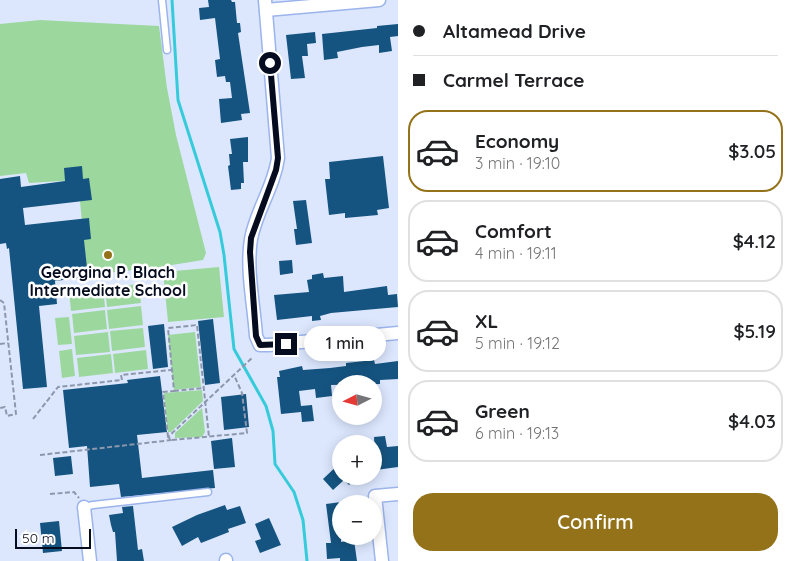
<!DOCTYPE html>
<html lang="en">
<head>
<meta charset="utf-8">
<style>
	:root { --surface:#fff; --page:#f2f2f2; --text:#202124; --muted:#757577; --line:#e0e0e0; --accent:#94721a }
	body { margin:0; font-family:Quicksand,sans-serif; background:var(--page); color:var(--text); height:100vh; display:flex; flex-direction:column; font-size:19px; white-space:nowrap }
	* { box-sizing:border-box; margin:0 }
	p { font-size:16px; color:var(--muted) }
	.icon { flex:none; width:28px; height:28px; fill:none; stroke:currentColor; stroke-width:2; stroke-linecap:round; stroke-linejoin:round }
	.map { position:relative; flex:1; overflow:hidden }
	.side { display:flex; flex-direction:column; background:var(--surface); width:395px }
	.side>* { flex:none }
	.banner { display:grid; align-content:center; height:110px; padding:0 15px; background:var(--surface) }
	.needle { width:32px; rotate:264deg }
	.tools { position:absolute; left:332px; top:375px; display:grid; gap:10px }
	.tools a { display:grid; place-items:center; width:50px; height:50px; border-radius:50%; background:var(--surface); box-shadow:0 2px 12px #0003; font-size:25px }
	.scale { position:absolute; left:15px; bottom:12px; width:76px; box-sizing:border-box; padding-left:5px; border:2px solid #050c1f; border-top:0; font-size:14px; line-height:18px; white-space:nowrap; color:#050c1f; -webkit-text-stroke:4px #fff; paint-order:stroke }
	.end { position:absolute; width:22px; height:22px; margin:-11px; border:6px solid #050c1f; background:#fff; box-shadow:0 0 0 2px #fff }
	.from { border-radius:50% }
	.bubble { position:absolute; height:35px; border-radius:18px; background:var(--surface); box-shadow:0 2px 12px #0003; font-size:16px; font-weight:600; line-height:35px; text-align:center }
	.banner b { display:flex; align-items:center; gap:18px; height:48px; font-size:19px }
	.banner b+b { border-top:1px solid var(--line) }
	.banner i { width:12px; height:12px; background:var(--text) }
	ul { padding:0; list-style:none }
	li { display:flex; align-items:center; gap:15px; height:82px; margin:0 10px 8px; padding:0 5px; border:2px solid var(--line); border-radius:20px }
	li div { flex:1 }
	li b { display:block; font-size:19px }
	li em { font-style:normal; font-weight:600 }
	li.current { border-color:var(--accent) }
	li>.icon { width:45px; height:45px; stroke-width:1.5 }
	.action { display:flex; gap:10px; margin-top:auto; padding:10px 15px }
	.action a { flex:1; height:58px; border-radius:20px; background:var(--accent); color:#fff; font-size:20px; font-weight:600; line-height:58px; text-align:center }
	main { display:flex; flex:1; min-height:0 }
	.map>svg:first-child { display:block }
</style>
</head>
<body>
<main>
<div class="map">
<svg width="398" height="561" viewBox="0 0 398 561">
	<rect width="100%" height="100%" fill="#dce7fe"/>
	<g fill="#9cd89e">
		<path d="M40,20L159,26L167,88L176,135L206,253L203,260L153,268L87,275L78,180L29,183L26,173L0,176V24Z"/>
		<path d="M219,267L224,317L168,322L163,272Z"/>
		<path d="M139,284L141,303L107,307L105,288Z"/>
		<path d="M103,288L105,307L71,311L69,292Z"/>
		<path d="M141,306L143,325L109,329L107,310Z"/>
		<path d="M105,310L107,329L74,333L72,314Z"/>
		<path d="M69,317L72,344L58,345L55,318Z"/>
		<path d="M143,328L145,347L112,351L110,331Z"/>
		<path d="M108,332L110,352L76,355L74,336Z"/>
		<path d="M195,332L201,387L174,390L168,335Z"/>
		<path d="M72,349L75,376L62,378L59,351Z"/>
		<path d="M146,350L148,369L115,373L113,354Z"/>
		<path d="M111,354L113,373L79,377L77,358Z"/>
		<path d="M202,390L203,401L171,432H168L164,393Z"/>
		<path d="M202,408L205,432L202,437L175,438V433Z"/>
	</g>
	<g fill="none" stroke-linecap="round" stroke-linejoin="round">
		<path stroke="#36cbda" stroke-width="3" d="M172,0L178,100L220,232L224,255L234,349L266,406L273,431L275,464L294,492L303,520L307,561"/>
	</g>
	<g fill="#155481">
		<path d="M208,0H231L232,2H235L237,23H240L241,32L238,33L250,113L241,114L242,120L221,123L219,99L232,98L230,82H226L225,76L217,77L215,60L220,59L215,18L200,20L199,8L209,7Z"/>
		<path d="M398,24V36L390,37L392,51L379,53V45L362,47L337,52L338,58L324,60L322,34L377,28V26Z"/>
		<path d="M315,32L316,43L307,44L308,56H302L305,78L291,79L286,35Z"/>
		<path d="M248,137V162H243L244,183H241V189L231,190L228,166L230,165L229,154H232L230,139Z"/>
		<path d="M383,156L389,208L377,210L378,215L345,218V213L329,215L325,179H330L329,162Z"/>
		<path d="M82,166L83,179L89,178L92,200L23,208L25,225L89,218L91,239L84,240L88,277L55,281L57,304L39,306L47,387L23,389L9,248L7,249L6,243L0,244V179L20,176L21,187L65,181L64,168Z"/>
		<path d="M306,200L312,243L296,245L294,229H297L293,201Z"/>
		<path d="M292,260L293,273L280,275L279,261Z"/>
		<path d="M323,273L324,278L343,276L344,292L387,286L388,295L397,294L398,307L331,313L320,316L321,320L312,321V316L277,320L274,295L309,292L307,280L312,279V275Z"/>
		<path d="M213,319L220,383L205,385L198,321Z"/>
		<path d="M164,324L168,367L153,369L148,326Z"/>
		<path d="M374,360L375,364L398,361V379L380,380V384L331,385L332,396L316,398L315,389L299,391L301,406L312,405L314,421L302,422L301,412L281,414L277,377H280L279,371L302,366L303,370L330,368L346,366V363Z"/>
		<path d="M160,376L167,432L137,435L142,478L213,470L215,488L121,497L119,484L90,487L87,446L69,448L63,390L128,383L127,380Z"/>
		<path d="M246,394L249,427L224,430L221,397Z"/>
		<path d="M385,436L387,447L398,446V467L376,470L374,437Z"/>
		<path d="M232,438L235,467L214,469L211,441Z"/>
		<path d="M71,456L73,474L55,476L53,458Z"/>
		<path d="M341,462V476H359L349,485L344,480L333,490L323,479Z"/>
		<path d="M341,502V542L354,540L357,561H340V558L327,559L326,543H331L326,504Z"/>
		<path d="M225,505L227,510L240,506L246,523L228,529L229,532L201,543L198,537L182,546L172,527L197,515Z"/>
		<path d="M133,506L138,550L142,549L144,561H117L115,532H113L111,525L109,515L123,513L122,507Z"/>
		<path d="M269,518L281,545L260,553L255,541L261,539L255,524Z"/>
		<path d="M59,521L62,551L43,553L40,523Z"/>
	</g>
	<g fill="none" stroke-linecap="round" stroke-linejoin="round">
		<g stroke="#9bb4ec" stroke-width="9">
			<g id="lane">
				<path d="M162,0L167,50"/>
				<path d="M84,507L93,505L208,492"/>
			</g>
		</g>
		<g stroke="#9bb4ec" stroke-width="15">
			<g id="street">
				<path d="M265,0L278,158C274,187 256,211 251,239C246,270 254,305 256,336L260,345H269L398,333"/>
				<path d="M266,10L379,0"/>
				<path d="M84,507L90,561"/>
				<path d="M226,560V561"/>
				<path d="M382,561L375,496L398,494"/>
			</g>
		</g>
		<g stroke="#8d97ac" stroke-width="2" stroke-dasharray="5 2.5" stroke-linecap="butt">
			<path d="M0,300L4,303L16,414L7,416L5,407L0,408"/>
			<path d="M0,344L8,343"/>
			<path d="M174,391L203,388"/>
			<path d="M33,419L58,387L122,380L121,375L171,370"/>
			<path d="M168,437L163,392L174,391L168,328L197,325L209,437"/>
			<path d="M172,440L247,433L242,393L234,375"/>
			<path d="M40,455L172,440L168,437L253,357"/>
			<path d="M50,494L74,492L79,498"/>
		</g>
		<use href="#lane" stroke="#fff" stroke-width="6"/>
		<use href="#street" stroke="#fff" stroke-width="12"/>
	</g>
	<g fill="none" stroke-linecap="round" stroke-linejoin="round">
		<path stroke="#050c1f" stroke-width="6" d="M270,63L278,158L276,170L251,238L250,252L256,336L260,345L286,344"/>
	</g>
	<circle fill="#94721a" stroke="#fff" stroke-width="2" cx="108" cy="255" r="5"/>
	<g text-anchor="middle" stroke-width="5" stroke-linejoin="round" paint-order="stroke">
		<g font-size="16" font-weight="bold" fill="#050c1f" stroke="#fff">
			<text x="108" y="278">Georgina P. Blach<tspan x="108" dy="18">Intermediate School</tspan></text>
		</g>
	</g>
</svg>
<div class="tools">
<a><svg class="needle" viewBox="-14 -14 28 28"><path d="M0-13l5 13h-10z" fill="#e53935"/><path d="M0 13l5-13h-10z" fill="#757577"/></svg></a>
<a>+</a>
<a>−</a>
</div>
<div class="scale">50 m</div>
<i class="end from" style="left:270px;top:63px"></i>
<i class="end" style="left:286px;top:344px"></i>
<div class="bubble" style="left:304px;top:326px;width:82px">1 min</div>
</div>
<section class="side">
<div class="banner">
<b><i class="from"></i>Altamead Drive</b>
<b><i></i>Carmel Terrace</b>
</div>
<ul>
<li class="current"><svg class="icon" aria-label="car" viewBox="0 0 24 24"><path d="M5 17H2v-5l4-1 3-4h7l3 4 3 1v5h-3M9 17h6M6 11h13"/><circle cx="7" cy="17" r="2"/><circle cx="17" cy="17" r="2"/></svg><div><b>Economy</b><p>3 min · 19:10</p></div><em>$3.05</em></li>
<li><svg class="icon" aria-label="car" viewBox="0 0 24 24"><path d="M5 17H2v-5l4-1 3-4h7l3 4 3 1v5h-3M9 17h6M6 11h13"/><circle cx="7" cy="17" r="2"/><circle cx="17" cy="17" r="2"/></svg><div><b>Comfort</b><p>4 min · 19:11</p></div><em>$4.12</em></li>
<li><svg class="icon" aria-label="car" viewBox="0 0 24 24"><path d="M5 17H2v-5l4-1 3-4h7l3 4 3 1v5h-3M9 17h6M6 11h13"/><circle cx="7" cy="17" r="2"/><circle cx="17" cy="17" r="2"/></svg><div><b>XL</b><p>5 min · 19:12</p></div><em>$5.19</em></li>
<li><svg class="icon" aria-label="car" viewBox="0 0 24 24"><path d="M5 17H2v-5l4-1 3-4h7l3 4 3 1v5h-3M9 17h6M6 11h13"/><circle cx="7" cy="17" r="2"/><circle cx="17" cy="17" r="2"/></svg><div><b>Green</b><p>6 min · 19:13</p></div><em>$4.03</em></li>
</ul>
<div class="action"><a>Confirm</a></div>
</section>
</main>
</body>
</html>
